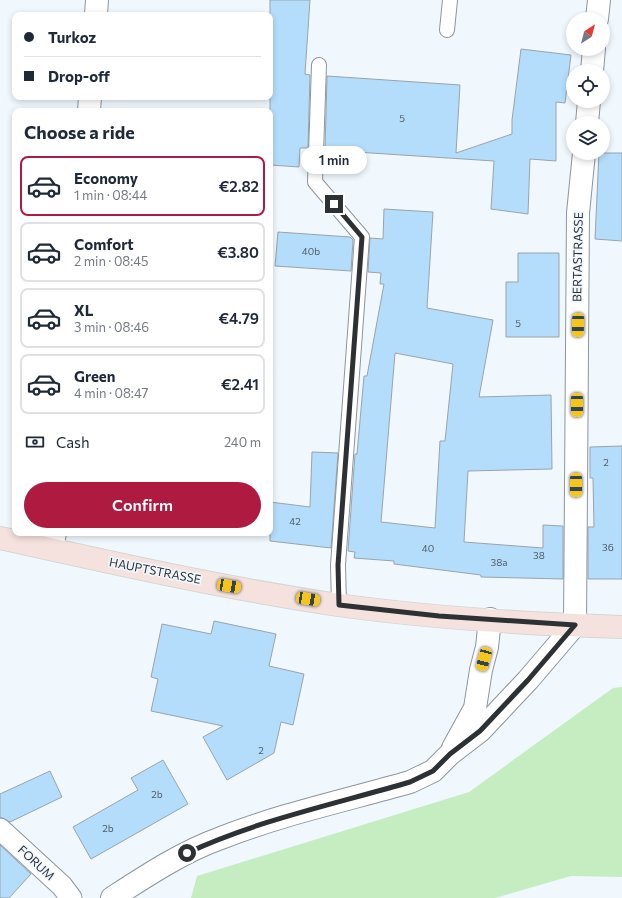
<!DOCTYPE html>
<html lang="en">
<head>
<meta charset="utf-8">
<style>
	:root { --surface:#fff; --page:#f2f2f3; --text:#1f2937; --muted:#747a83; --line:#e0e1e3; --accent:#ae1a40 }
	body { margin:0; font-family:Commissioner,sans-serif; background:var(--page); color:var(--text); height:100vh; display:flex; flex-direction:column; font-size:15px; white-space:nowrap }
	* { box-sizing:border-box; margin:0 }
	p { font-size:13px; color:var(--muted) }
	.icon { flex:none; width:22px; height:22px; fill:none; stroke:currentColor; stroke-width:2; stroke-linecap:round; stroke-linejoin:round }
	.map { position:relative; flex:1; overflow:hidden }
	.details { position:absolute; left:12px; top:108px; width:261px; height:428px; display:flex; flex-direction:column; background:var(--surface); border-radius:8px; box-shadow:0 2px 6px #0003 }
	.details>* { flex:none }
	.guide { position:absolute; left:12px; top:12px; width:261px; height:88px; border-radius:8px; box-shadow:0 2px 6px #0003; display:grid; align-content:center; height:88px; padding:0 12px; background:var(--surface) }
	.needle { width:26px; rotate:36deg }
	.buttons { position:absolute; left:566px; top:12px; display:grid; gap:8px }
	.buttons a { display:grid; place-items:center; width:44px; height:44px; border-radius:50%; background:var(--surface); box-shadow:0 2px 6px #0003; font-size:20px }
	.end { position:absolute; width:18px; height:18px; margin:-9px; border:5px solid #2e3134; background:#fff; box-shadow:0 0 0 2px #fff }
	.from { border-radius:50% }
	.bubble { position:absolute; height:28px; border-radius:14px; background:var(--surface); box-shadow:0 2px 6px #0003; font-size:13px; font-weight:600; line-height:28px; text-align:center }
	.car { position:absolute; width:12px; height:24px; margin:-12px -6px; border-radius:5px; box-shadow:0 0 3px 1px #0007; background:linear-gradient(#f5c518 24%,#345 0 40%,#f5c518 0 76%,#345 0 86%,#f5c518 0) }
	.guide b { display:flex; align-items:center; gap:14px; height:38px; font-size:15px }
	.guide b+b { border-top:1px solid var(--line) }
	.guide i { width:10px; height:10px; background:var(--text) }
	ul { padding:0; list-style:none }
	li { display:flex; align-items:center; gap:12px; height:60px; margin:0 8px 6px; padding:0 4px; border:2px solid var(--line); border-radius:8px }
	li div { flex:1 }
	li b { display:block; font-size:15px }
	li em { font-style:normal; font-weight:600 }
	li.on { border-color:var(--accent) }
	li>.icon { width:36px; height:36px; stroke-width:1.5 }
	h2 { padding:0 12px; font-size:18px; line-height:48px }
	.pay { display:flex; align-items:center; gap:10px; height:44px; padding:0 12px; font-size:15px }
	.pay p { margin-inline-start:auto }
	.button { display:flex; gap:8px; margin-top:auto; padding:8px 12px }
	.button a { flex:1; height:46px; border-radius:24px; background:var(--accent); color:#fff; font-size:16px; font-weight:600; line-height:46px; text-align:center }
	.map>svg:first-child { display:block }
</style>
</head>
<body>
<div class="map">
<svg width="622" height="898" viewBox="0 0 622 898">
	<rect width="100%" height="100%" fill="#f0f8fe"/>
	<path fill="#c5edc1" d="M622,687V877L571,876L495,898H191L197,876L469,792L613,688Z"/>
	<g fill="#b4ddfb" stroke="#9aa3ab" fill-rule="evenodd">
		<path d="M270,0H310L305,74L310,75L308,148H300L299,167L270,165Z"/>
		<path d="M521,49L571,55L565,103L556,102V161L530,159L528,214L491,209L494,161L325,150L327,76L460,85L456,153L512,134V120Z"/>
		<path d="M599,153H622V241L595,239Z"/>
		<path d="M384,209L433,212L427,308L493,320L479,397L551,395L552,469L468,471L464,542L543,548V525L563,526V579L481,577V575L394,564V561L354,558L355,552L348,551L355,454H357L364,376H367L384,284H380L381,273L368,272L370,238L383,239ZM395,353L453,364L445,441H440L435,528L381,522Z"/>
		<path d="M278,232L350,237L353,240L351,271L275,266Z"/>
		<path d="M518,253H559V337H506V282H518Z"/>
		<path d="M622,446V579H588V527H594L593,478H590V447Z"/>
		<path d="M312,452L338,453L331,548L270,541V502L310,507Z"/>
		<path d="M214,621L276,634L269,666L304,674L293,725L281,722L274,753L227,780L203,737L223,726L151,711L158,679L151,677L162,624L211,634Z"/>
		<path d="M163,760L188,804L91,859L73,827L138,790L131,778Z"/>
		<path d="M50,771L62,797L10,822L0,817V794Z"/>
		<path d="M0,845L31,874L9,898H0Z"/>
	</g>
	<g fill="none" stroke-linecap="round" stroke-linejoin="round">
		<g stroke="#8c959c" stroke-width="16">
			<g id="service">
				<path d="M447,30L450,0"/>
				<path d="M319,65L315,182L362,237L338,565L339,605"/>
			</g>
		</g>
		<g stroke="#8c959c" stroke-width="23">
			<path id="pedestrian" d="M0,829L62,886L71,898"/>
		</g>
		<g stroke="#8c959c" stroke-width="24">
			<g id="minor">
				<path d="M96,15L97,0"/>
				<path d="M597,19L599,0"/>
				<path d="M592,71L594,49"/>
				<path d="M89,111L90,97"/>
				<path d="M587,123L589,101"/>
				<path d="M52,549L55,533"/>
				<path d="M575,625L578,213L584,153"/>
			</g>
		</g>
		<g stroke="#8c959c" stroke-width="24">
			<g id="tertiary">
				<path d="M453,748L475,708L481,670L487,647L490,619"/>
				<path d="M112,898C146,876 182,852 221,838C282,814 347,800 410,782L433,771L450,754L480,731L528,680L575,625"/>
			</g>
		</g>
		<g stroke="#d5d6d6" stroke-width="24">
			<path id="primary" d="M0,538C112,563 224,588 338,605C432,618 528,624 622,627"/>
		</g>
		<use href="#service" stroke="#fff" stroke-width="14"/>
		<use href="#pedestrian" stroke="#fff" stroke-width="21"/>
		<use href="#minor" stroke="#fff" stroke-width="22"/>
		<use href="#tertiary" stroke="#fff" stroke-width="22"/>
		<use href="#primary" stroke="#f5e2df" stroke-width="22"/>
	</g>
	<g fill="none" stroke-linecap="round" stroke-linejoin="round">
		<path stroke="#2e3134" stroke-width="5" d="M187,853C258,820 335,804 410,782L433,771L450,754L480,731L528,680L575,625L439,616L339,605L338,565L362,237L334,204"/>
	</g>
	<g text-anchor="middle" stroke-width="3.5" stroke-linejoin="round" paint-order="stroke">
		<g font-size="10" fill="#505c66">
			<text x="402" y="122">5</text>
			<text x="311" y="255">40b</text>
			<text x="518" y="327">5</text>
			<text x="606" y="466">2</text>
			<text x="295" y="525">42</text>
			<text x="608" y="551">36</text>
			<text x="428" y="552">40</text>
			<text x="539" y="559">38</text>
			<text x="499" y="566">38a</text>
			<text x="261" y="754">2</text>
			<text x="157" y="798">2b</text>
			<text x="108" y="832">2b</text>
		</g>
		<g font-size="12" fill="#2e3134" stroke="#f0f8fe">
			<text transform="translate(578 257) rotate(-89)" y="4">BERTASTRASSE</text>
			<text transform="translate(155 571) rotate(11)" y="4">HAUPTSTRASSE</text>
			<text transform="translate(36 863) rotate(43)" y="4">FORUM</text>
		</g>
	</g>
</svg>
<div class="buttons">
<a><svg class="needle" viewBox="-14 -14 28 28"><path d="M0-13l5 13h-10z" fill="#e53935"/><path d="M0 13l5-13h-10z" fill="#747a83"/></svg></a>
<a><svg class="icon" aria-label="locate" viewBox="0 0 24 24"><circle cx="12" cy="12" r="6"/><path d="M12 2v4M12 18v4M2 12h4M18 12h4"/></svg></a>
<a><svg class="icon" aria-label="layers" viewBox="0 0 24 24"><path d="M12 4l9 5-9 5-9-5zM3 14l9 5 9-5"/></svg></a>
</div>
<i class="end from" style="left:187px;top:853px"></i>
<i class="end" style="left:334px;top:204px"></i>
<div class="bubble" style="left:301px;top:146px;width:66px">1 min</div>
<i class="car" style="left:578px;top:325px;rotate:181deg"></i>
<i class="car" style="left:577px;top:405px;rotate:180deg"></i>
<i class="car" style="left:576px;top:485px;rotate:180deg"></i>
<i class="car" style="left:229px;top:586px;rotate:100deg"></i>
<i class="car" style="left:308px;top:599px;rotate:100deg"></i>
<i class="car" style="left:484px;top:659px;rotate:195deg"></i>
<div class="guide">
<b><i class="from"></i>Turkoz</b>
<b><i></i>Drop-off</b>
</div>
<section class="details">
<h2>Choose a ride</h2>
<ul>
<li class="on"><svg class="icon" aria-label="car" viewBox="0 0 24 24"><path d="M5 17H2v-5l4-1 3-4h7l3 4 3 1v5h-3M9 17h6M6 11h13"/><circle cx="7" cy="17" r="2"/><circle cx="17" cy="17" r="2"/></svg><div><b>Economy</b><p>1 min · 08:44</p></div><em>€2.82</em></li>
<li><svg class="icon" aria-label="car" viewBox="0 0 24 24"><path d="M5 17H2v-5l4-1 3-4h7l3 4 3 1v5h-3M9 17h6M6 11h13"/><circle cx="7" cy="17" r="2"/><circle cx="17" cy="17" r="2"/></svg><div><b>Comfort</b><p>2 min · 08:45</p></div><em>€3.80</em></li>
<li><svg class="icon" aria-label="car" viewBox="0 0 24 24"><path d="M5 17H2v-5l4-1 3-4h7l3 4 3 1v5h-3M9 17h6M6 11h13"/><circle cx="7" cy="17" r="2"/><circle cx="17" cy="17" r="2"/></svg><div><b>XL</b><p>3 min · 08:46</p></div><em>€4.79</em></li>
<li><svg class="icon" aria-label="car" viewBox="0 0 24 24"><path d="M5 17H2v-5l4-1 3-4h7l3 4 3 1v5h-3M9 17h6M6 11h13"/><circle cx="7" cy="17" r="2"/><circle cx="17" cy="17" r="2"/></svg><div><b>Green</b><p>4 min · 08:47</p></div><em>€2.41</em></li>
</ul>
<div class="pay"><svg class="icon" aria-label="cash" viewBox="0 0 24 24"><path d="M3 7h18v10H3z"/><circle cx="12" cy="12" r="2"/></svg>Cash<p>240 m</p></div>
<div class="button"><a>Confirm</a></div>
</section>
</div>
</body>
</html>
